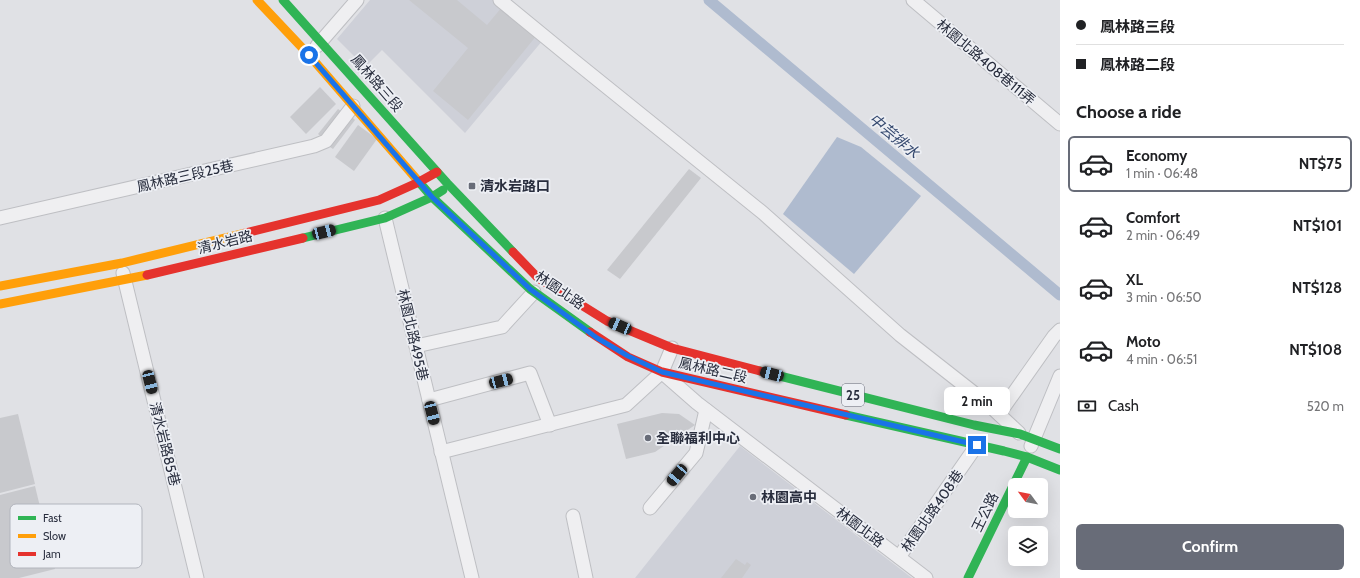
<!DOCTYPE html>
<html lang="en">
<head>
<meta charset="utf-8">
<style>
	:root { --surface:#fff; --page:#f6f6f6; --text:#202124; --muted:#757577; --line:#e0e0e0; --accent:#686c78 }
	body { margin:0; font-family:Cabin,"Noto Sans TC",sans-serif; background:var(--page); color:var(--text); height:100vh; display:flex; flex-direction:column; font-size:15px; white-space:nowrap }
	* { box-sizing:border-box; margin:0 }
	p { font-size:13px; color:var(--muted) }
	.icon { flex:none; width:22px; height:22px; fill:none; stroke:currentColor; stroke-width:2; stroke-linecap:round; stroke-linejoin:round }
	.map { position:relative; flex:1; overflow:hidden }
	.panel { display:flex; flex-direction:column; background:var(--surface); width:300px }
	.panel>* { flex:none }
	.hud { display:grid; align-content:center; height:88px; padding:0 16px; background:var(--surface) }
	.needle { width:26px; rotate:302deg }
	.tools { position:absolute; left:1008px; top:478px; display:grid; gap:8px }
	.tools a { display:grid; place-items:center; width:40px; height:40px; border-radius:6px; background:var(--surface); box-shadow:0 4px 16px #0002; font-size:20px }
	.end { position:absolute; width:18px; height:18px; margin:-9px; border:5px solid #1a73e8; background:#fff; box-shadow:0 0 0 2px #fff }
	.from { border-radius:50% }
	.bubble { position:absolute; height:28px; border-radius:6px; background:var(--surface); box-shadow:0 4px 16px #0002; font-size:13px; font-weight:800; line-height:28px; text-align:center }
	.car { position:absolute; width:12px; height:24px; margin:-12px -6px; border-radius:5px; box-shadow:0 0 3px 1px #0007; background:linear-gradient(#222 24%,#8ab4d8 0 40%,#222 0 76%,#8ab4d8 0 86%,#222 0) }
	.hud b { display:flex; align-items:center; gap:14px; height:38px; font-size:15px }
	.hud b+b { border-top:1px solid var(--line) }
	.hud i { width:10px; height:10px; background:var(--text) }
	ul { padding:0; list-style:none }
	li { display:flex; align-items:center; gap:12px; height:56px; margin:0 8px 6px; padding:0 8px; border:2px solid transparent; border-radius:6px }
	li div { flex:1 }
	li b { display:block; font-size:15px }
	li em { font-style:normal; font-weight:800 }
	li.active { border-color:var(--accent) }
	li>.icon { width:36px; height:36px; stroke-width:1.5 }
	h2 { padding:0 16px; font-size:18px; line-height:48px }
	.pay { display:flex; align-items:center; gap:10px; height:44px; padding:0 16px; font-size:15px }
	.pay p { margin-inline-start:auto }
	.cta { display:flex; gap:8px; margin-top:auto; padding:8px 16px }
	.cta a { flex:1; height:46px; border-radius:6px; background:var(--accent); color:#fff; font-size:16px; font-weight:800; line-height:46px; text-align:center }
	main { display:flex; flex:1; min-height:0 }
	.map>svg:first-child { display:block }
</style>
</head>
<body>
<main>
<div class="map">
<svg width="1060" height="578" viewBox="0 0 1060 578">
	<rect width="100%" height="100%" fill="#e0e1e5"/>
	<g fill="#ced0d8">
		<path d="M370,0H496L543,40L465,133L382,50L365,67L337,39Z"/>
		<path d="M740,446L912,578H635Z"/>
	</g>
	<path fill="#afbbcf" d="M837,137L861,147L921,196L854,274L783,214Z"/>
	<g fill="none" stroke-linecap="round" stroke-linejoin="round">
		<path stroke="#afbbcf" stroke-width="11" d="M709,0L1060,295"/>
	</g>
	<g fill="#c8c9cd">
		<path d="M409,0H457L487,25L502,7L537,35L468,120L433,91L468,48Z"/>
		<path d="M320,87L336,104L306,134L290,117Z"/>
		<path d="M338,109L344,113L324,139L318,134Z"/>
		<path d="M350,115L355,120L333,149L327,145Z"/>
		<path d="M358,125L377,139L354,171L335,157Z"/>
		<path d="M689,169L701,178L620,279L607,270Z"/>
		<path d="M662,413L679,414L695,425L655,452L626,459L617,424Z"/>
		<path d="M18,414L35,484L0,493V418Z"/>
		<path d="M35,486L55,569L19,578H0V495Z"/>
		<path d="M736,559L745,565L747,562L751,565L742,578H721Z"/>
	</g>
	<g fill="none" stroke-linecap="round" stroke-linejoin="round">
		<g stroke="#bebfc3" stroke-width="15">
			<g id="street">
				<path d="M500,0L572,59L763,213L900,335L988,404L1019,433"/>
				<path d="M913,0L1060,124"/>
				<path d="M317,46L357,0"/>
				<path d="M0,218L314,146L326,141L353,106"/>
				<path d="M385,218L472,578"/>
				<path d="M123,273L197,578"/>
				<path d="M416,346L502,327L534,292"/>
				<path d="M665,375L697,403L926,578"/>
				<path d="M429,400L530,373L550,425"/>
				<path d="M999,414L1054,336L1060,330"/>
				<path d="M1031,446L1060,376"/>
				<path d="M441,452L626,405L662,372L672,348"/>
				<path d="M650,508L696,453L706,410"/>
				<path d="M573,516L586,578"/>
				<path d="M899,557L977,445"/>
			</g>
		</g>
		<use href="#street" stroke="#efeff1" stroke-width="13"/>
		<g stroke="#30b455" stroke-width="9">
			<path d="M283,0L447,183L513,252"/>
			<path d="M419,182L432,197L530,289L590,332"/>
			<path d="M303,238L385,218L432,197L443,190"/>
			<path d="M760,371L974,425L1020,434L1060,449"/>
			<path d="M846,415L1004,451L1027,457L1060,470"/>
			<path d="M968,578L1027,457"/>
		</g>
		<g stroke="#ff9f0a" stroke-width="9">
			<path d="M257,0L309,55L419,182"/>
			<path d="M0,286L122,263L245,233"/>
			<path d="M0,304L147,275"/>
		</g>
		<g stroke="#e5322d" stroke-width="9">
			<path d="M245,233L379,200L419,182L437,172"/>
			<path d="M513,252L538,278L607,321L672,348L760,371"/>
			<path d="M147,275L303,238"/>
			<path d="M590,332L628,357L662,372L846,415"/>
		</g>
	</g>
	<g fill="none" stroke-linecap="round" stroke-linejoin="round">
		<path stroke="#1a73e8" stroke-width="5" d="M309,55L432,197L530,289L597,338L628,356L662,372L977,445"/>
	</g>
	<g fill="#686c78" stroke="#edeff4" stroke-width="1.5">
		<rect x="468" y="182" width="8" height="8" rx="2"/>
		<circle cx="648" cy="438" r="4"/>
		<circle cx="753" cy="497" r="4"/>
	</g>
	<g text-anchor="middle" stroke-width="3.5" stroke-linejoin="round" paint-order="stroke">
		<rect fill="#edeff4" stroke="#636774" stroke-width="1" x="842" y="384" width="22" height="22" rx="3"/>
		<g font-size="13" font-weight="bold" fill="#282d3d">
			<text x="853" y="400">25</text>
		</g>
		<g font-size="14" fill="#282d3d" stroke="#edeff4">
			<text transform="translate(986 62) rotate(40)" y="5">林園北路408巷111弄</text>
			<text transform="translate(377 83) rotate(49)" y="5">鳳林路三段</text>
			<text transform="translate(185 176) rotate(-13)" y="5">鳳林路三段25巷</text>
			<text transform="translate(225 242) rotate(-14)" y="5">清水岩路</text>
			<text transform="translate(560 290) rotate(34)" y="5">林園北路</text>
			<text transform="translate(413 335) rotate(77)" y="5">林園北路495巷</text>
			<text transform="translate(713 370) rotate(13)" y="5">鳳林路二段</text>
			<text transform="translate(165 444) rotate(76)" y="5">清水岩路85巷</text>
			<text transform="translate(932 511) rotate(-55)" y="5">林園北路408巷</text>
			<text transform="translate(985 512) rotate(-64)" y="5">王公路</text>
			<text transform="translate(860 527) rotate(37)" y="5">林園北路</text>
		</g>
		<g font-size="14" font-weight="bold" fill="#282d3d" stroke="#edeff4" text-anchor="start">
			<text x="480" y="191">清水岩路口</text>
			<text x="656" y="443">全聯福利中心</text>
			<text x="761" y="502">林園高中</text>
		</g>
		<g font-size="15" font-style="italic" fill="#34486e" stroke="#edeff4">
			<text transform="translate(894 136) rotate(40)" y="5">中芸排水</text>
		</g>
	</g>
	<rect x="10" y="504" width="132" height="64" rx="6" fill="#edeff4" stroke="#b2b5bd" stroke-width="1"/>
	<rect x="18" y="516" width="18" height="4" fill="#30b455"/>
	<rect x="18" y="534" width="18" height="4" fill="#ff9f0a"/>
	<rect x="18" y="552" width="18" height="4" fill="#e5322d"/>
	<g font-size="11" fill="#282d3d">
		<text x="43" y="522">Fast</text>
		<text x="43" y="540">Slow</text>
		<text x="43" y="558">Jam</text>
	</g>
</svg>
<div class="tools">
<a><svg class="needle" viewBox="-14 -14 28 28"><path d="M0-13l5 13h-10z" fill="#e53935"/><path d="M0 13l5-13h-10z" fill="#757577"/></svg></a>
<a><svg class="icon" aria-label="layers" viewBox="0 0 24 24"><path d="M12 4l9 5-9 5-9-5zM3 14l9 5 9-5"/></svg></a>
</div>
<i class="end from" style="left:309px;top:55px"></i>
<i class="end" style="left:977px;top:445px"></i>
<div class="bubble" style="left:944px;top:387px;width:66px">2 min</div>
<i class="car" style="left:324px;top:232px;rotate:76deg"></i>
<i class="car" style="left:620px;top:326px;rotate:293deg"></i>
<i class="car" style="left:772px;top:374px;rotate:285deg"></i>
<i class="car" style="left:501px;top:381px;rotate:75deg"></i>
<i class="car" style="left:150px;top:382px;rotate:166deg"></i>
<i class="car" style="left:432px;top:413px;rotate:166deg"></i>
<i class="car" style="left:677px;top:475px;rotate:220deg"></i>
</div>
<section class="panel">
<div class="hud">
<b><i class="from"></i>鳳林路三段</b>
<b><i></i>鳳林路二段</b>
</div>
<h2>Choose a ride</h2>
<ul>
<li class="active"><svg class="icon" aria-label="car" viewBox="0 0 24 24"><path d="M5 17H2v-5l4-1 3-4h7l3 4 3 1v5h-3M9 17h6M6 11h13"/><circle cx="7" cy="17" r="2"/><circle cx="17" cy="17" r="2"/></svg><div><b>Economy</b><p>1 min · 06:48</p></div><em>NT$75</em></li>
<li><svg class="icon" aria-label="car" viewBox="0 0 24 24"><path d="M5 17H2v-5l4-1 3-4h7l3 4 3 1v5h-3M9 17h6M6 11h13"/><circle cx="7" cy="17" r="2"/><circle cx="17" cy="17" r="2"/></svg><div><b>Comfort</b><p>2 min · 06:49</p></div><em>NT$101</em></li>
<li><svg class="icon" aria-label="car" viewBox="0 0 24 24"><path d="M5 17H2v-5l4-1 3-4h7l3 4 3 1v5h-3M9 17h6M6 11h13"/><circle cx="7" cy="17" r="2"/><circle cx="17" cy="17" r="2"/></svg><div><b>XL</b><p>3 min · 06:50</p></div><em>NT$128</em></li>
<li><svg class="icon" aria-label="car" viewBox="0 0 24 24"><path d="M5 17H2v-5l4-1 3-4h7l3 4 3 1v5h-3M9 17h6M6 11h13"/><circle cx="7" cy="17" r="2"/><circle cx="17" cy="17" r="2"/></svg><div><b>Moto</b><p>4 min · 06:51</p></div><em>NT$108</em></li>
</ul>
<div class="pay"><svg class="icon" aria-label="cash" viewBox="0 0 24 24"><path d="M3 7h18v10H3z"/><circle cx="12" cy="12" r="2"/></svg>Cash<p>520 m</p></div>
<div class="cta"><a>Confirm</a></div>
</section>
</main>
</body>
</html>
